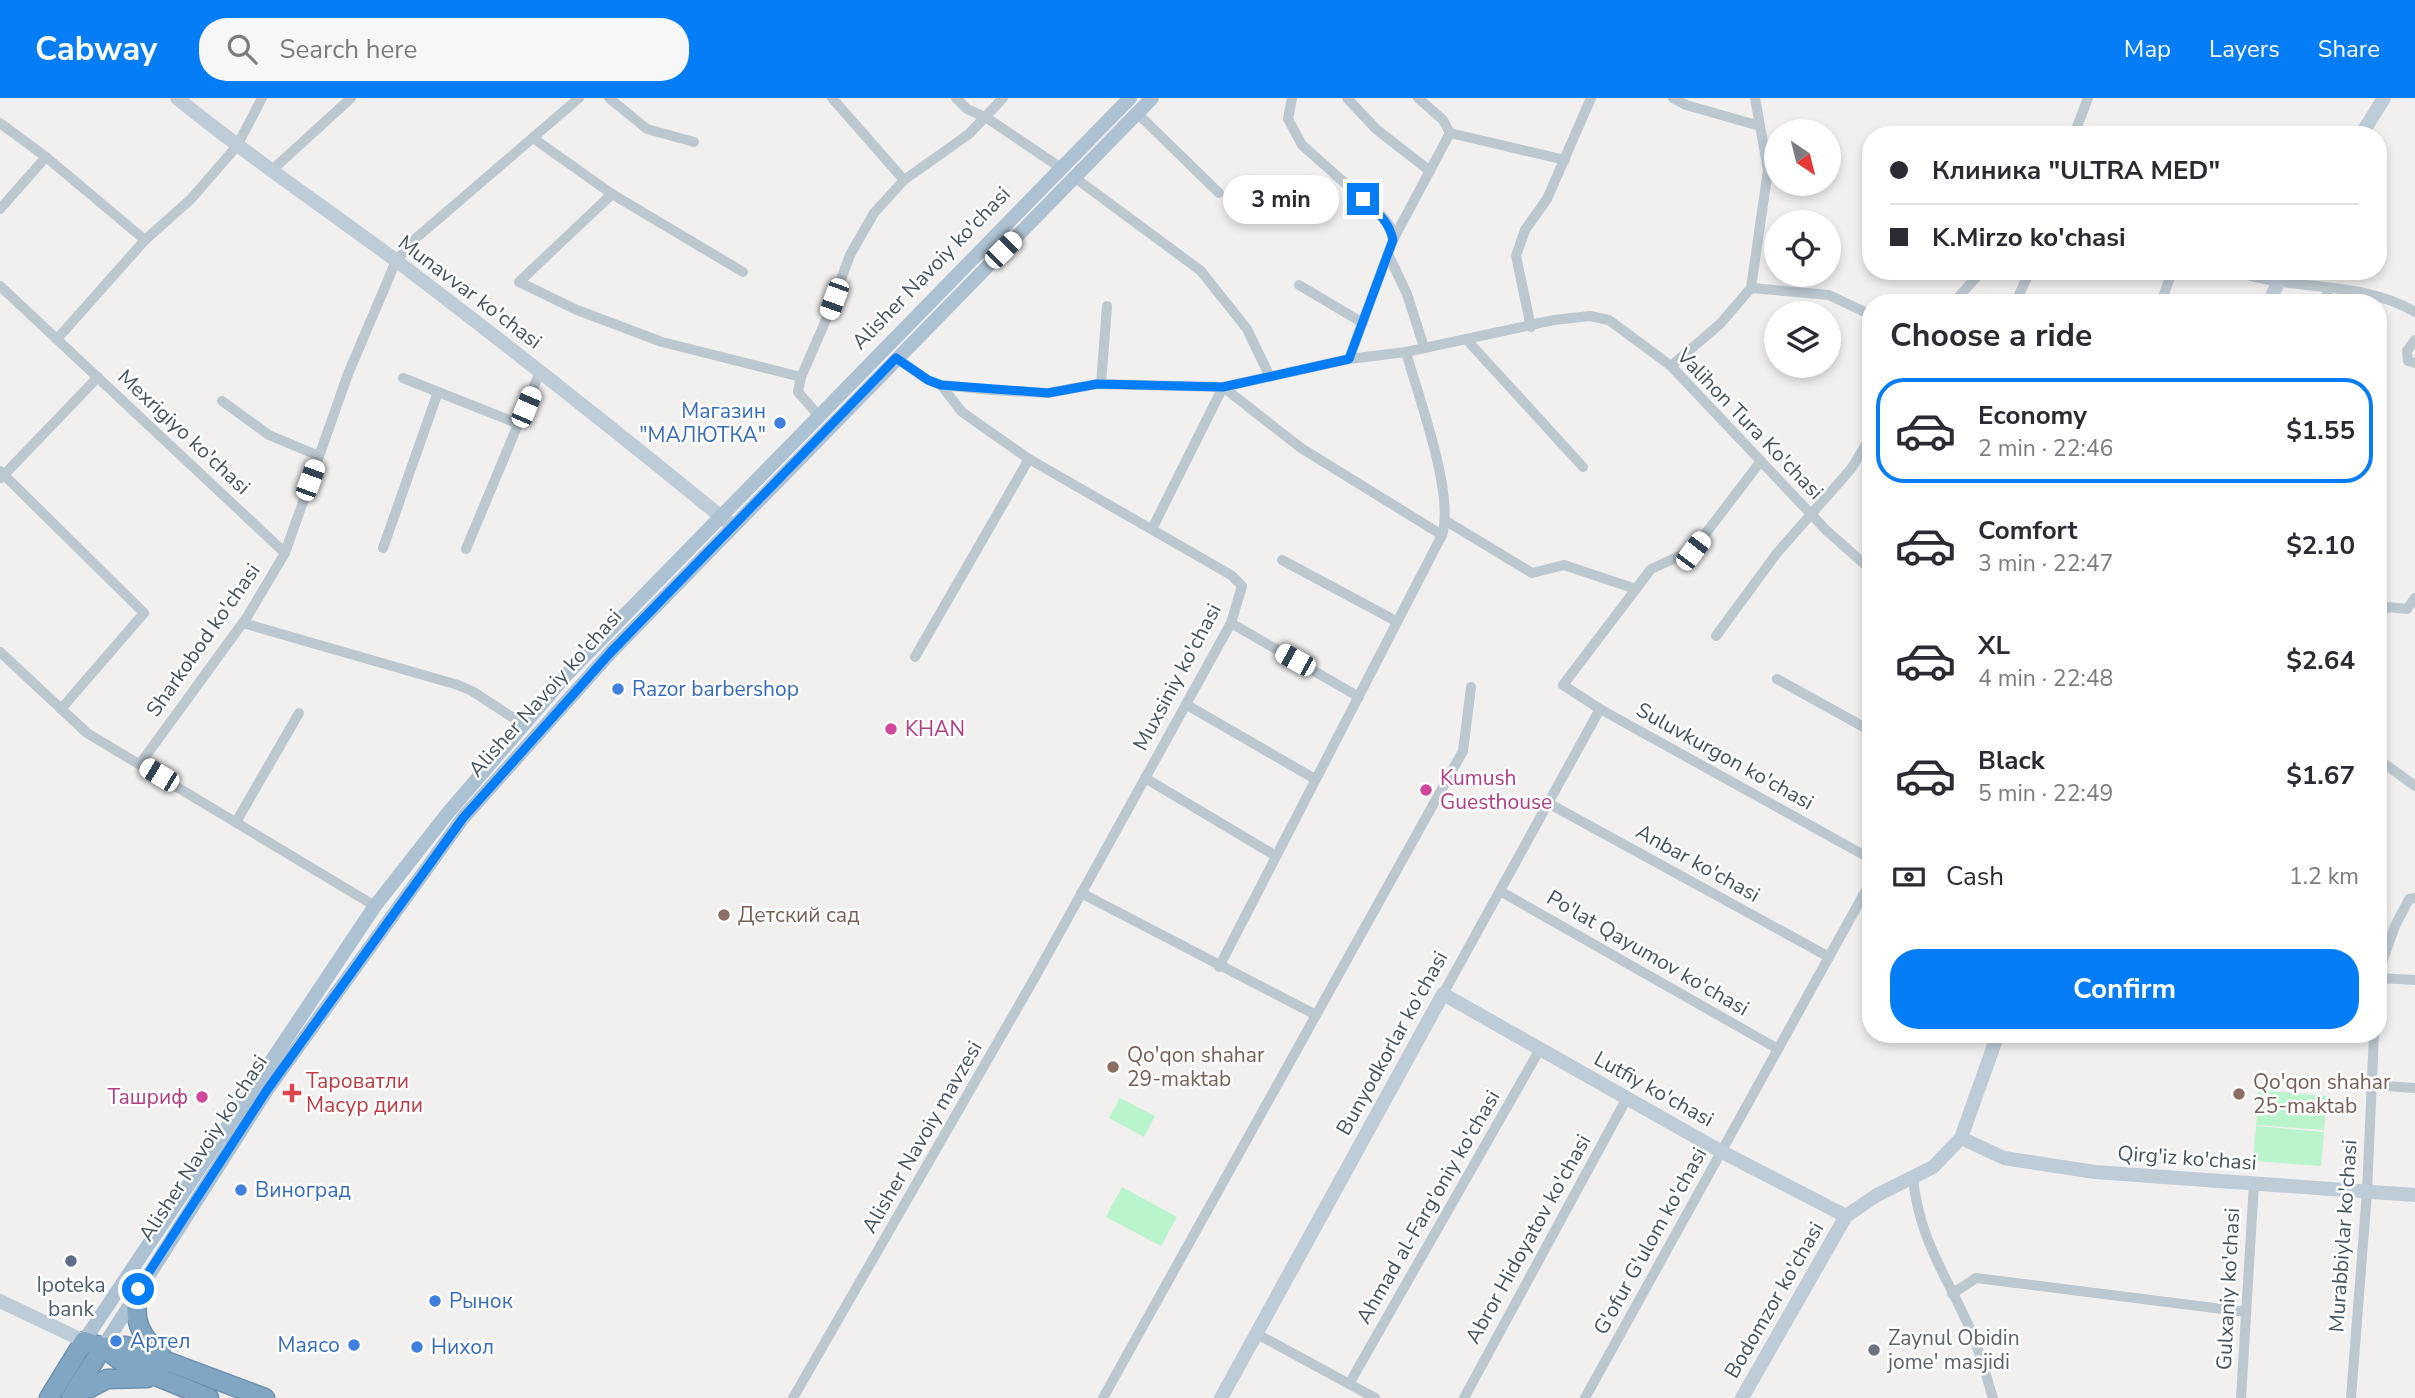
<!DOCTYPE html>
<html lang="en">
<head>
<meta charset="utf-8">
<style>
	:root { --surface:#fff; --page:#f7f7f7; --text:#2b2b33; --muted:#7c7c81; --line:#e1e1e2; --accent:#057df7 }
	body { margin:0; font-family:"Nunito Sans",sans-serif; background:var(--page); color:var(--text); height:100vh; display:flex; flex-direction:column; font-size:26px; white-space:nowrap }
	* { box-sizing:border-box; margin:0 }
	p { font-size:23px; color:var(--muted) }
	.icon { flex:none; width:38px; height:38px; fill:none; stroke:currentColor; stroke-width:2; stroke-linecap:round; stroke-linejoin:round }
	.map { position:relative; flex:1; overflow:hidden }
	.drawer { position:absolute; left:1862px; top:196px; width:525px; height:749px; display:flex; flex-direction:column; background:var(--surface); border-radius:28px; box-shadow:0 4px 10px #0003 }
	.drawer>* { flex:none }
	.hud { position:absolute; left:1862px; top:28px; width:525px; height:154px; border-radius:28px; box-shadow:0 4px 10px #0003; display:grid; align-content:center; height:154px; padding:0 28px; background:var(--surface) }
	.needle { width:46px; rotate:145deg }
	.tools { position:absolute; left:1764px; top:21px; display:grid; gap:14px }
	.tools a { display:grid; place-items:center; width:77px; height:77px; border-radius:50%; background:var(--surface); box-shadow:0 4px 10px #0003; font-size:35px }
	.end { position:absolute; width:32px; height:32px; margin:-16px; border:9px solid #057df7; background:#fff; box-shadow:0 0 0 4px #fff }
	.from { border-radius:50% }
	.bubble { position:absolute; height:49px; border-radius:24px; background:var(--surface); box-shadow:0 4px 10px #0003; font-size:23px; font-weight:700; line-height:49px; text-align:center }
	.car { position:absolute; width:21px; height:42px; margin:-21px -10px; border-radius:9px; box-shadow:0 0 5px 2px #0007; background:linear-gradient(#fff 24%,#345 0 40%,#fff 0 76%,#345 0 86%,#fff 0) }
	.hud b { display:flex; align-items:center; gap:24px; height:66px; font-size:26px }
	.hud b+b { border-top:2px solid var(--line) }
	.hud i { width:18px; height:18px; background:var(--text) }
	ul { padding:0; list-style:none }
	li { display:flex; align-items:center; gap:21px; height:105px; margin:0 14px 10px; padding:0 14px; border:4px solid transparent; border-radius:28px }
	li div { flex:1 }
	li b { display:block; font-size:26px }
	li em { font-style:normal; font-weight:700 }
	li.current { border-color:var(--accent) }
	li>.icon { width:63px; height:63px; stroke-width:1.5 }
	h2 { padding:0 28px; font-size:32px; line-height:84px }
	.pay { display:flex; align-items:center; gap:18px; height:77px; padding:0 28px; font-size:26px }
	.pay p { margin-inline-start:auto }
	.action { display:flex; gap:14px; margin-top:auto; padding:14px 28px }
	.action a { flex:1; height:80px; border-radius:28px; background:var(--accent); color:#fff; font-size:28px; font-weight:700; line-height:80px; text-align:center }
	header { display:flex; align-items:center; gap:42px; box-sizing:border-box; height:98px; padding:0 35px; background:var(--accent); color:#fff }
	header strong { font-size:33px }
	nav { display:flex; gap:38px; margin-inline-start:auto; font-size:24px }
	.search { width:490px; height:63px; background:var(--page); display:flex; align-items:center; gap:18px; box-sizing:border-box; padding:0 24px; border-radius:28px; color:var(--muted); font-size:26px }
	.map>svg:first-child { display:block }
</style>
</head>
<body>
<header>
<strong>Cabway</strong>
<div class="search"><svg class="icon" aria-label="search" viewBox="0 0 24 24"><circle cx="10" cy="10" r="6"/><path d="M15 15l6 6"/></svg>Search here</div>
<nav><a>Map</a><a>Layers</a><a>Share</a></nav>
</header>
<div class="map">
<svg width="2415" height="1300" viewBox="0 0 2415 1300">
	<rect width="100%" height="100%" fill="#f2efef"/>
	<g fill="#b9f4cc">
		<path d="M2259,992L2327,998L2324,1032L2256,1027Z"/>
		<path d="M1120,1000L1155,1018L1144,1039L1109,1020Z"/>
		<path d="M2256,1028L2324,1034L2321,1068L2253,1063Z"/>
		<path d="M1122,1089L1177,1119L1161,1148L1106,1119Z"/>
	</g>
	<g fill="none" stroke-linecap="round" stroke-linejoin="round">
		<g stroke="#6d91af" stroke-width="21">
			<g id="highway">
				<path d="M138,1191C133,1221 138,1236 161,1257"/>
				<path d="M103,1249L122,1264L209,1300"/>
				<path d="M73,1296L103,1249"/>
				<path d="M49,1300L84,1243L103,1249L126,1248L265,1300"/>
				<path d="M71,1300L107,1281L147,1280"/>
			</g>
		</g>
		<g stroke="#bbc8d0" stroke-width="10">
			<path d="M609,0L647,31L694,44"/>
			<path d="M832,0L904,82"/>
			<path d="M956,0L967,11L987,20L1061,70"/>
			<path d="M1292,0L1288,21L1302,47L1383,119L1391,130L1393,142L1349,261"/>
			<path d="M1347,0L1376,31L1430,73"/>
			<path d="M1673,0L1686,7L1760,28"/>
			<path d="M1137,15L1219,95"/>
			<path d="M0,25L46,59L145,142"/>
			<path d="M1450,35L1565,62"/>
			<path d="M2074,37L2088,0"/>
			<path d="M533,40L612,96L743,174"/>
			<path d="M271,73L351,0"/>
			<path d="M1074,79L1201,173L1247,231L1270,279"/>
			<path d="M612,96L519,184L577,212L662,244L801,279"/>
			<path d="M0,111L46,59"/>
			<path d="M1393,142L1450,35L1443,22L1418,0"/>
			<path d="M1388,156L1407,196L1424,249"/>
			<path d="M2235,173C2294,194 2363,182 2415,214"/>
			<path d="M1299,187L1363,225"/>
			<path d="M0,188L285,455"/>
			<path d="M1751,190L1829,197L1871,217"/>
			<path d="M1953,205L1982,173"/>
			<path d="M2015,205L2030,173"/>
			<path d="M2161,205L2172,173"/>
			<path d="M2324,205L2329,190"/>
			<path d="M1531,229L1516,158L1525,132L1547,101L1591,0"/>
			<path d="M57,241L145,142L191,101L237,48L262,0"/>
			<path d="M1466,241L1583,369"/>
			<path d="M2415,242L2407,253L2408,263L2415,265"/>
			<path d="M896,260L928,282L941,287L992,292L1048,295L1097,286L1223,289L1349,261L1406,254L1554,222L1590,218L1609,222L1671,268L1826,432L1871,472"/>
			<path d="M1671,268L1720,226L1751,190L1768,72L1755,0"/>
			<path d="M403,280L519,326"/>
			<path d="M1101,286L1107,208"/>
			<path d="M222,303L269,337L319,358"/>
			<path d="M819,318L798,294L801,279L826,222L850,157L874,115L904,82L969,36L1003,0"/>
			<path d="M1761,363L1693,452L1651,471L1563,587L1600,611L1871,761"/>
			<path d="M0,373L144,515L61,611"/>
			<path d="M1,380L98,279"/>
			<path d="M1446,423L1532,475L1564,467L1636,491"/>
			<path d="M1152,431L1223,289L1301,350L1442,437"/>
			<path d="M383,450L438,294"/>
			<path d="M466,451L540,274"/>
			<path d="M1282,462L1396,523"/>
			<path d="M2378,517L2388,509L2407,511L2415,500"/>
			<path d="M243,525L458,587L472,593L524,627"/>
			<path d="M1231,525L1359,599"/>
			<path d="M1716,538L1777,455L1851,371L1871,338"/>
			<path d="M0,554L87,635L375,808"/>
			<path d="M915,559L1029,361"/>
			<path d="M1777,581L1871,633"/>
			<path d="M1187,607L1315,681"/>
			<path d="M2378,661L2415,688"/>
			<path d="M140,666L247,519L285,455L348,276L396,163L415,141L579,0"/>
			<path d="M1145,680L1276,758"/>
			<path d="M1548,705L1829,859"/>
			<path d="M236,724L299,615"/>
			<path d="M1500,793L1778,951"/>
			<path d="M1081,795L1316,917"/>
			<path d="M1219,869L1442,437C1455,396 1418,298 1406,254"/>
			<path d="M2378,876L2395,828L2409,801L2415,800"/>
			<path d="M2378,880L2415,882"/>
			<path d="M1443,896L1600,611"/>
			<path d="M2372,987L2415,990"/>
			<path d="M1913,1081C1920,1144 1947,1178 1971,1233C1980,1254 1986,1278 1993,1300"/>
			<path d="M1952,1196L1976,1180L2246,1214"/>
			<path d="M1257,1236L1375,1300"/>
			<path d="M1349,1286L1540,951"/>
			<path d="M793,1300L1034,881L1231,525L1242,488L1231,477L1029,361L962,314L941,287"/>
			<path d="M1103,1300L1463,653L1471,589"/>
			<path d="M1464,1300L1627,1000"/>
			<path d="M1585,1300L1871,783"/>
			<path d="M2241,1300L2254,1085"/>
			<path d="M2351,1300L2367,1094L2374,936"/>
		</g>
		<g stroke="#beccd8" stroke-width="14">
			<path d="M177,0C248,58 324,109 398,164C510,249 621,337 730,426"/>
			<path d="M2361,37L2384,0"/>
			<path d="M2269,205L2283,173"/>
			<path d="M1961,1040L2004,1060L2095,1074L2415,1097"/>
			<path d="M0,1203L84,1243"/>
			<path d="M1221,1300L1443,896L1722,1054L1846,1118"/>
			<path d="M1742,1300L1846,1118L1877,1097L1933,1069L1961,1040L1998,936"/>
		</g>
		<g stroke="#acc1d1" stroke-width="14">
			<path d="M84,1243L375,808L447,716L568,575L1130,0"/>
			<path d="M103,1249L267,992L463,720L611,554L1152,0"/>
		</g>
		<use href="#highway" stroke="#81a6c4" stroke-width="18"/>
	</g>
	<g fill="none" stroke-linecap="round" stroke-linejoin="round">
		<path stroke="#057df7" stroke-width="9" d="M138,1191L267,992L463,720L611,554L896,260L928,282L941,287L1048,295L1097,286L1223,289L1349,261L1393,142C1389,123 1377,114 1363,101"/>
	</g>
	<g fill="#3f7fe0" stroke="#fff" stroke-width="2.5">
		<circle cx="780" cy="325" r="7"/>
		<circle cx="618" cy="591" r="7"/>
		<circle cx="241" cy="1092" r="7"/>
		<circle cx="435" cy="1203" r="7"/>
		<circle cx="116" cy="1243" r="7"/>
		<circle cx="354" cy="1247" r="7"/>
		<circle cx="417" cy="1249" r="7"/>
	</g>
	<g fill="#d1479c" stroke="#fff" stroke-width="2.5">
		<circle cx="891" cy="631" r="7"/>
		<circle cx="1426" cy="692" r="7"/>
		<circle cx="202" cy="999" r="7"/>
	</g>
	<g fill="#8d6e63" stroke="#fff" stroke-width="2.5">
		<circle cx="724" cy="817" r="7"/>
		<circle cx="1113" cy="969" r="7"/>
		<circle cx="2239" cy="996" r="7"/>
	</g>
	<path fill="#e0444e" stroke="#fff" stroke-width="2.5" d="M288.5 984.5h7v7h7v7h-7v7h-7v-7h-7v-7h7z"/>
	<circle fill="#5c6f8a" stroke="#fff" stroke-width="2.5" cx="71" cy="1163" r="7"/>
	<circle fill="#6b7280" stroke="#fff" stroke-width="2.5" cx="1874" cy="1252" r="7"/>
	<g text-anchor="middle" stroke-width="5" stroke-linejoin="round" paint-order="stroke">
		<g font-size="21" fill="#45545f" stroke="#fff">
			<text transform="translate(931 170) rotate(-46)" y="7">Alisher Navoiy ko'chasi</text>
			<text transform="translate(470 194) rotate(37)" y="7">Munavvar ko'chasi</text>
			<text transform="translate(1750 326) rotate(46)" y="7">Valihon Tura Ko'chasi</text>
			<text transform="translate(184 334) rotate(43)" y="7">Mexrigiyo ko'chasi</text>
			<text transform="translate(203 542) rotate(-55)" y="7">Sharkobod ko'chasi</text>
			<text transform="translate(1177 579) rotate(-62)" y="7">Muxsiniy ko'chasi</text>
			<text transform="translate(545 595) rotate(-48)" y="7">Alisher Navoiy ko'chasi</text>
			<text transform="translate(1725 658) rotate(29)" y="7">Suluvkurgon ko'chasi</text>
			<text transform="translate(1698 765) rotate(29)" y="7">Anbar ko'chasi</text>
			<text transform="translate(1648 855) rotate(30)" y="7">Po'lat Qayumov ko'chasi</text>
			<text transform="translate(1392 945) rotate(-61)" y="7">Bunyodkorlar ko'chasi</text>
			<text transform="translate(1654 991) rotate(29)" y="7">Lutfiy ko'chasi</text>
			<text transform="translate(922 1039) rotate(-60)" y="7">Alisher Navoiy mavzesi</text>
			<text transform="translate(203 1050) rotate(-57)" y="7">Alisher Navoiy ko'chasi</text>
			<text transform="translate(2187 1060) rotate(4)" y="7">Qirg'iz ko'chasi</text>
			<text transform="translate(1428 1109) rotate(-60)" y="7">Ahmad al-Farg'oniy ko'chasi</text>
			<text transform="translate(2343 1138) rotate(-86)" y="7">Murabbiylar ko'chasi</text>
			<text transform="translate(1528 1141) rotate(-61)" y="7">Abror Hidoyatov ko'chasi</text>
			<text transform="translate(1650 1143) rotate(-61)" y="7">G'ofur G'ulom ko'chasi</text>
			<text transform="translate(2228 1191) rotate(-87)" y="7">Gulxaniy ko'chasi</text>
			<text transform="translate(1774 1202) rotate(-60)" y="7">Bodomzor ko'chasi</text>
		</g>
		<g font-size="21" fill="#366cbe" stroke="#fff" text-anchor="start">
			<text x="766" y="320" text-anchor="end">Магазин<tspan x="766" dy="24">"МАЛЮТКА"</tspan></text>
			<text x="632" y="598">Razor barbershop</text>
			<text x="255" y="1099">Виноград</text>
			<text x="449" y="1210">Рынок</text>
			<text x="130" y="1250">Артел</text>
			<text x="340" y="1254" text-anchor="end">Маясо</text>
			<text x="431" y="1256">Нихол</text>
		</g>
		<g font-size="21" fill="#b23c85" stroke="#fff" text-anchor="start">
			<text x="905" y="638">KHAN</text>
			<text x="1440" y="687">Kumush<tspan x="1440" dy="24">Guesthouse</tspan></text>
			<text x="188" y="1006" text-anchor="end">Ташриф</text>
		</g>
		<g font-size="21" fill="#785e54" stroke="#fff" text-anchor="start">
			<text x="738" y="824">Детский сад</text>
			<text x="1127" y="964">Qo'qon shahar<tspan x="1127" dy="24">29-maktab</tspan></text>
			<text x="2253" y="991">Qo'qon shahar<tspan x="2253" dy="24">25-maktab</tspan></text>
		</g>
		<g font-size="21" fill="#be3a42" stroke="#fff" text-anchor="start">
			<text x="306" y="990">Тароватли<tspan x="306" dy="24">Масур дили</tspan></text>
		</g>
		<g font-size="21" fill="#4e5e75" stroke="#fff">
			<text x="71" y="1194">Ipoteka<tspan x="71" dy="24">bank</tspan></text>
		</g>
		<g font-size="21" fill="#5b616d" stroke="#fff" text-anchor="start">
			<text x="1888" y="1247">Zaynul Obidin<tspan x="1888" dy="24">jome' masjidi</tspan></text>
		</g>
	</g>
</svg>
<div class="tools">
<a><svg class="needle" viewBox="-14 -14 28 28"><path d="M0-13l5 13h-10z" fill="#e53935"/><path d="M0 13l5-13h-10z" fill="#7c7c81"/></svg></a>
<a><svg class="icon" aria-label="locate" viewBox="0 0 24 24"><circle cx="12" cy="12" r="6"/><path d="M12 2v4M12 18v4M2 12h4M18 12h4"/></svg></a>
<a><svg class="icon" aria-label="layers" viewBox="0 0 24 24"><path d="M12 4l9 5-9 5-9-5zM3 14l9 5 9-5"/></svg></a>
</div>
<i class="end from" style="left:138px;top:1191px"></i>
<i class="end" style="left:1363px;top:101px"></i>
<div class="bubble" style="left:1223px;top:77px;width:116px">3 min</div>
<i class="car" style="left:1003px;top:152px;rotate:45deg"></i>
<i class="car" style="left:834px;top:201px;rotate:200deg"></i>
<i class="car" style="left:526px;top:309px;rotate:23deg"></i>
<i class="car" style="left:310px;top:382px;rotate:20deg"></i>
<i class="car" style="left:1693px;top:453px;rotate:37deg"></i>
<i class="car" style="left:1295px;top:562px;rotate:299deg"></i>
<i class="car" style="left:159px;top:677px;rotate:301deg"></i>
<div class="hud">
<b><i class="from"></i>Клиника &quot;ULTRA MED&quot;</b>
<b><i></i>K.Mirzo ko'chasi</b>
</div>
<section class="drawer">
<h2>Choose a ride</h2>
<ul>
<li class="current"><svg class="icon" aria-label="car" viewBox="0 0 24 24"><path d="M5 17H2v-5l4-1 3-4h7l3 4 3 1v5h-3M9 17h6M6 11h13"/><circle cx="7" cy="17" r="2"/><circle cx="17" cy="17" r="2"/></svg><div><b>Economy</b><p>2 min · 22:46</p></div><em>$1.55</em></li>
<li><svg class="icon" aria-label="car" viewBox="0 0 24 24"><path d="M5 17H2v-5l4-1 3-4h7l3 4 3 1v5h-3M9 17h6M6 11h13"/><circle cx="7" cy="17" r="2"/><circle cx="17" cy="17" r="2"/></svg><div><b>Comfort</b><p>3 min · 22:47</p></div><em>$2.10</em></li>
<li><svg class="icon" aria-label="car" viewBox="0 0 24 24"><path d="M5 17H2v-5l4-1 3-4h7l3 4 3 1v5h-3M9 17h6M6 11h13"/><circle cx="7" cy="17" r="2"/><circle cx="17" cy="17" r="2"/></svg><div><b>XL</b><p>4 min · 22:48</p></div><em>$2.64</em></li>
<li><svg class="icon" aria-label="car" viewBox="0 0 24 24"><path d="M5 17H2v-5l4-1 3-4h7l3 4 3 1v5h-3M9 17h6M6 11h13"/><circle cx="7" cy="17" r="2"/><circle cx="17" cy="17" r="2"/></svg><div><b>Black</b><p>5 min · 22:49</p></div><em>$1.67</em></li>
</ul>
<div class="pay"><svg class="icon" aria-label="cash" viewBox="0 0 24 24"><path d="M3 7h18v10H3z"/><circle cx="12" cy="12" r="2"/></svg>Cash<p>1.2 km</p></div>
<div class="action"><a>Confirm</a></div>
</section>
</div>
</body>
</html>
